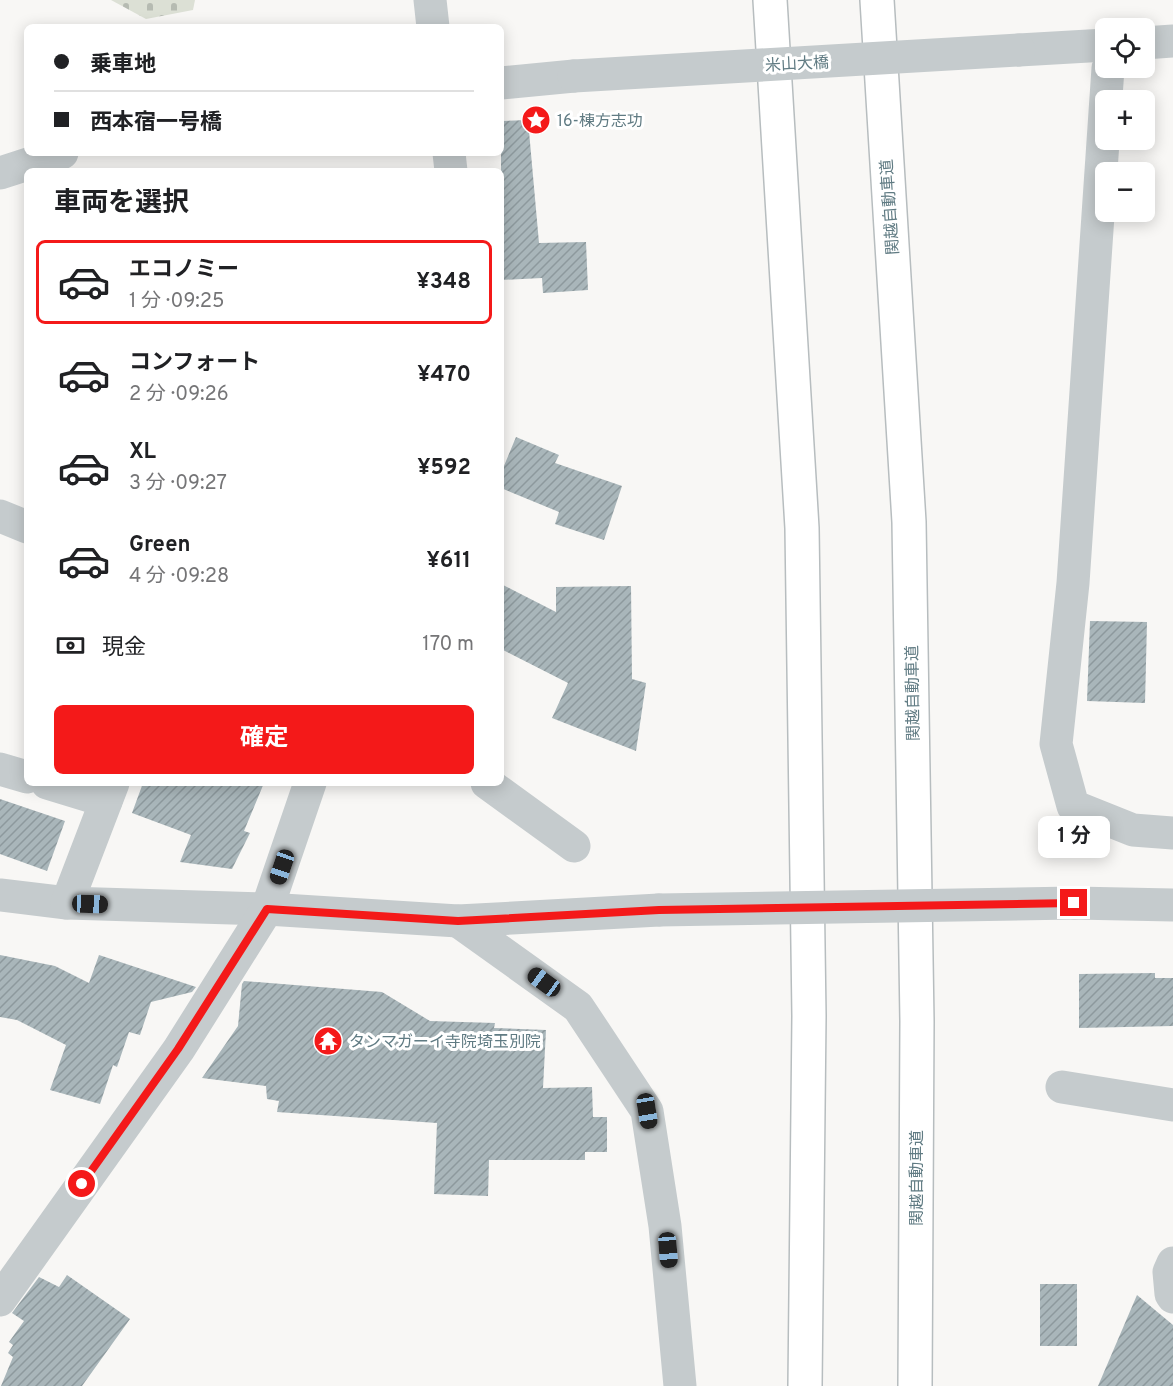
<!DOCTYPE html>
<html lang="ja">
<head>
<meta charset="utf-8">
<style>
	:root { --surface:#fff; --page:#f2f2f2; --text:#202124; --muted:#757577; --line:#e0e0e0; --accent:#f41919 }
	body { margin:0; font-family:Overpass,"Noto Sans JP",sans-serif; background:var(--page); color:var(--text); height:100vh; display:flex; flex-direction:column; font-size:22px; white-space:nowrap }
	* { box-sizing:border-box; margin:0 }
	p { font-size:20px; color:var(--muted) }
	.icon { flex:none; width:33px; height:33px; fill:none; stroke:currentColor; stroke-width:2; stroke-linecap:round; stroke-linejoin:round }
	.map { position:relative; flex:1; overflow:hidden }
	.sheet { position:absolute; left:24px; top:168px; width:480px; height:618px; display:flex; flex-direction:column; background:var(--surface); border-radius:9px; box-shadow:0 3px 15px #0003 }
	.sheet>* { flex:none }
	.top-card { position:absolute; left:24px; top:24px; width:480px; height:132px; border-radius:9px; box-shadow:0 3px 15px #0003; display:grid; align-content:center; height:132px; padding:0 30px; background:var(--surface) }
	.buttons { position:absolute; left:1095px; top:18px; display:grid; gap:12px }
	.buttons a { display:grid; place-items:center; width:60px; height:60px; border-radius:9px; background:var(--surface); box-shadow:0 3px 15px #0003; font-size:30px }
	.end { position:absolute; width:27px; height:27px; margin:-14px; border:8px solid #f41919; background:#fff; box-shadow:0 0 0 3px #fff }
	.from { border-radius:50% }
	.bubble { position:absolute; height:42px; border-radius:9px; background:var(--surface); box-shadow:0 3px 15px #0003; font-size:20px; font-weight:700; line-height:42px; text-align:center }
	.car { position:absolute; width:18px; height:36px; margin:-18px -9px; border-radius:8px; box-shadow:0 0 4px 2px #0007; background:linear-gradient(#222 24%,#8ab4d8 0 40%,#222 0 76%,#8ab4d8 0 86%,#222 0) }
	.top-card b { display:flex; align-items:center; gap:21px; height:57px; font-size:22px }
	.top-card b+b { border-top:2px solid var(--line) }
	.top-card i { width:15px; height:15px; background:var(--text) }
	ul { padding:0; list-style:none }
	li { display:flex; align-items:center; gap:18px; height:84px; margin:0 12px 9px; padding:0 18px; border:3px solid transparent; border-radius:9px }
	li div { flex:1 }
	li b { display:block; font-size:22px }
	li em { font-style:normal; font-weight:700 }
	li.active { border-color:var(--accent) }
	li>.icon { width:54px; height:54px; stroke-width:1.5 }
	h2 { padding:0 30px; font-size:27px; line-height:72px }
	.pay { display:flex; align-items:center; gap:15px; height:66px; padding:0 30px; font-size:22px }
	.pay p { margin-inline-start:auto }
	.button { display:flex; gap:12px; margin-top:auto; padding:12px 30px }
	.button a { flex:1; height:69px; border-radius:9px; background:var(--accent); color:#fff; font-size:24px; font-weight:700; line-height:69px; text-align:center }
	.map>svg:first-child { display:block }
</style>
</head>
<body>
<div class="map">
<svg width="1173" height="1386" viewBox="0 0 1173 1386">
	<defs>
		<pattern id="cemetery-stones" width="16" height="16" patternUnits="userSpaceOnUse" patternTransform="scale(1.5)"><rect width="16" height="16" fill="#dce0d5"/><path d="M2 7V4a2 2 0 0 1 4 0v3zM10 15v-3a2 2 0 0 1 4 0v3z" fill="#b6bbb2"/></pattern>
		<pattern id="building-hatch" width="6" height="6" patternUnits="userSpaceOnUse" patternTransform="scale(1.5)"><rect width="6" height="6" fill="#a9b6ba"/><path d="M-1 1l2-2M0 6l6-6M5 7l2-2" fill="none" stroke="#8d999d"/></pattern>
	</defs>
	<rect width="100%" height="100%" fill="#f8f7f5"/>
	<path fill="url(#cemetery-stones)" d="M111,0H195L193,10L146,19Z"/>
	<g fill="url(#building-hatch)">
		<path d="M528,120L539,243L586,242L588,290L543,293L542,278L501,280V121Z"/>
		<path d="M516,437L559,455L555,463L622,486L604,540L555,524L559,512L501,488V473Z"/>
		<path d="M501,584L556,612V587L631,586L632,679L646,683L636,751L552,718L568,683L501,649Z"/>
		<path d="M1090,621L1147,622L1145,703L1087,701Z"/>
		<path d="M143,783H264L244,831L250,833L232,869L180,862L191,835L132,813Z"/>
		<path d="M0,799L65,821L47,871L0,854Z"/>
		<path d="M0,955L55,966L89,983L99,955L196,987L192,992L151,1002L140,1035L129,1032L117,1067L113,1065L100,1104L50,1090L66,1045L17,1020L0,1017Z"/>
		<path d="M1155,973V978H1173V1026L1079,1028V974Z"/>
		<path d="M244,981L382,992L430,1021L495,1023L494,1028L546,1030L543,1088L592,1087L593,1117H607V1152H585V1160H489L488,1196L434,1194L437,1123L277,1112L279,1101L267,1099L266,1086L202,1078L238,1026L242,984Z"/>
		<path d="M67,1275L130,1319L82,1386H1L13,1357L8,1353L13,1345L9,1342L24,1321L12,1313L39,1277L59,1287Z"/>
		<rect x="1040" y="1284" width="37" height="62"/>
		<path d="M1137,1295L1173,1325V1386H1098Z"/>
	</g>
	<g fill="none" stroke-linecap="round" stroke-linejoin="round">
		<g stroke="#b7bdbf" stroke-width="36">
			<g id="highway">
				<path d="M770,0L802,528L809,1016L805,1386"/>
				<path d="M877,0L909,522L917,1021L915,1386"/>
			</g>
		</g>
		<g stroke="#c5cbcd" stroke-width="33">
			<path d="M430,0L433,27"/>
			<path d="M1144,43L1173,41"/>
			<path d="M1019,50L1106,45"/>
			<path d="M1108,68L1073,583L1056,744L1073,806L1133,830L1173,833"/>
			<path d="M501,83L574,76"/>
			<path d="M449,153L451,171"/>
			<path d="M0,173L62,153"/>
			<path d="M0,516L27,527"/>
			<path d="M0,769L27,777"/>
			<path d="M47,783L106,801"/>
			<path d="M487,783L574,846"/>
			<path d="M0,895L67,903L267,909L458,921L659,910"/>
			<path d="M67,903L113,783"/>
			<path d="M1074,903L1173,905"/>
			<path d="M458,921L578,1007L647,1111L665,1226L680,1386"/>
			<path d="M1062,1087L1173,1105"/>
			<path d="M1173,1263L1169,1272L1171,1294L1173,1297"/>
			<path d="M0,1300L179,1049L267,909L310,783"/>
		</g>
		<use href="#highway" stroke="#fff" stroke-width="33"/>
		<g stroke="#c5cbcd" stroke-width="33">
			<path d="M574,76L1019,50"/>
			<path d="M659,910L1074,903"/>
		</g>
	</g>
	<g fill="none" stroke-linecap="round" stroke-linejoin="round">
		<path stroke="#f41919" stroke-width="8" d="M82,1184L178,1049L267,909L458,921L659,910L1074,903"/>
	</g>
	<defs>
		<g id="sight-disc" transform="scale(1.5)"><circle r="9.5" fill="#f41919" stroke="#fff"/><path d="M0-6L1.8-2.2L6-1.7L2.9 1.2L3.7 5.4L0 3.3L-3.7 5.4L-2.9 1.2L-6-1.7L-1.8-2.2Z" fill="#fff"/></g>
		<g id="temple-disc" transform="scale(1.5)"><circle r="9.5" fill="#f41919" stroke="#fff"/><path d="M0-6L5-2H3V0L6.5 2.5H4V6H1.5V3h-3V6H-4V2.5H-6.5L-3 0V-2H-5Z" fill="#fff"/></g>
	</defs>
	<g fill-rule="evenodd">
		<use href="#sight-disc" x="536" y="120"/>
		<use href="#temple-disc" x="328" y="1041"/>
	</g>
	<g text-anchor="middle" stroke-width="6" stroke-linejoin="round" paint-order="stroke">
		<g font-size="16" fill="#607b83" stroke="#fff">
			<text transform="translate(797 63) rotate(-3)" y="6">米山大橋</text>
			<text transform="translate(889 207) rotate(-94)" y="6">関越自動車道</text>
			<text transform="translate(912 693) rotate(-91)" y="6">関越自動車道</text>
			<text transform="translate(916 1178) rotate(-90)" y="6">関越自動車道</text>
		</g>
		<g font-size="16" fill="#607b83" stroke="#fff" text-anchor="start">
			<text x="557" y="126">16-棟方志功</text>
			<text x="349" y="1047">タンマガーイ寺院埼玉別院</text>
		</g>
	</g>
</svg>
<div class="buttons">
<a><svg class="icon" aria-label="locate" viewBox="0 0 24 24"><circle cx="12" cy="12" r="6"/><path d="M12 2v4M12 18v4M2 12h4M18 12h4"/></svg></a>
<a>+</a>
<a>−</a>
</div>
<i class="end from" style="left:82px;top:1184px"></i>
<i class="end" style="left:1074px;top:903px"></i>
<div class="bubble" style="left:1038px;top:816px;width:72px">1 分</div>
<i class="car" style="left:282px;top:867px;rotate:199deg"></i>
<i class="car" style="left:90px;top:904px;rotate:92deg"></i>
<i class="car" style="left:544px;top:982px;rotate:306deg"></i>
<i class="car" style="left:647px;top:1111px;rotate:171deg"></i>
<i class="car" style="left:668px;top:1250px;rotate:175deg"></i>
<div class="top-card">
<b><i class="from"></i>乗車地</b>
<b><i></i>西本宿一号橋</b>
</div>
<section class="sheet">
<h2>車両を選択</h2>
<ul>
<li class="active"><svg class="icon" aria-label="car" viewBox="0 0 24 24"><path d="M5 17H2v-5l4-1 3-4h7l3 4 3 1v5h-3M9 17h6M6 11h13"/><circle cx="7" cy="17" r="2"/><circle cx="17" cy="17" r="2"/></svg><div><b>エコノミー</b><p>1 分 · 09:25</p></div><em>¥348</em></li>
<li><svg class="icon" aria-label="car" viewBox="0 0 24 24"><path d="M5 17H2v-5l4-1 3-4h7l3 4 3 1v5h-3M9 17h6M6 11h13"/><circle cx="7" cy="17" r="2"/><circle cx="17" cy="17" r="2"/></svg><div><b>コンフォート</b><p>2 分 · 09:26</p></div><em>¥470</em></li>
<li><svg class="icon" aria-label="car" viewBox="0 0 24 24"><path d="M5 17H2v-5l4-1 3-4h7l3 4 3 1v5h-3M9 17h6M6 11h13"/><circle cx="7" cy="17" r="2"/><circle cx="17" cy="17" r="2"/></svg><div><b>XL</b><p>3 分 · 09:27</p></div><em>¥592</em></li>
<li><svg class="icon" aria-label="car" viewBox="0 0 24 24"><path d="M5 17H2v-5l4-1 3-4h7l3 4 3 1v5h-3M9 17h6M6 11h13"/><circle cx="7" cy="17" r="2"/><circle cx="17" cy="17" r="2"/></svg><div><b>Green</b><p>4 分 · 09:28</p></div><em>¥611</em></li>
</ul>
<div class="pay"><svg class="icon" aria-label="cash" viewBox="0 0 24 24"><path d="M3 7h18v10H3z"/><circle cx="12" cy="12" r="2"/></svg>現金<p>170 m</p></div>
<div class="button"><a>確定</a></div>
</section>
</div>
</body>
</html>
